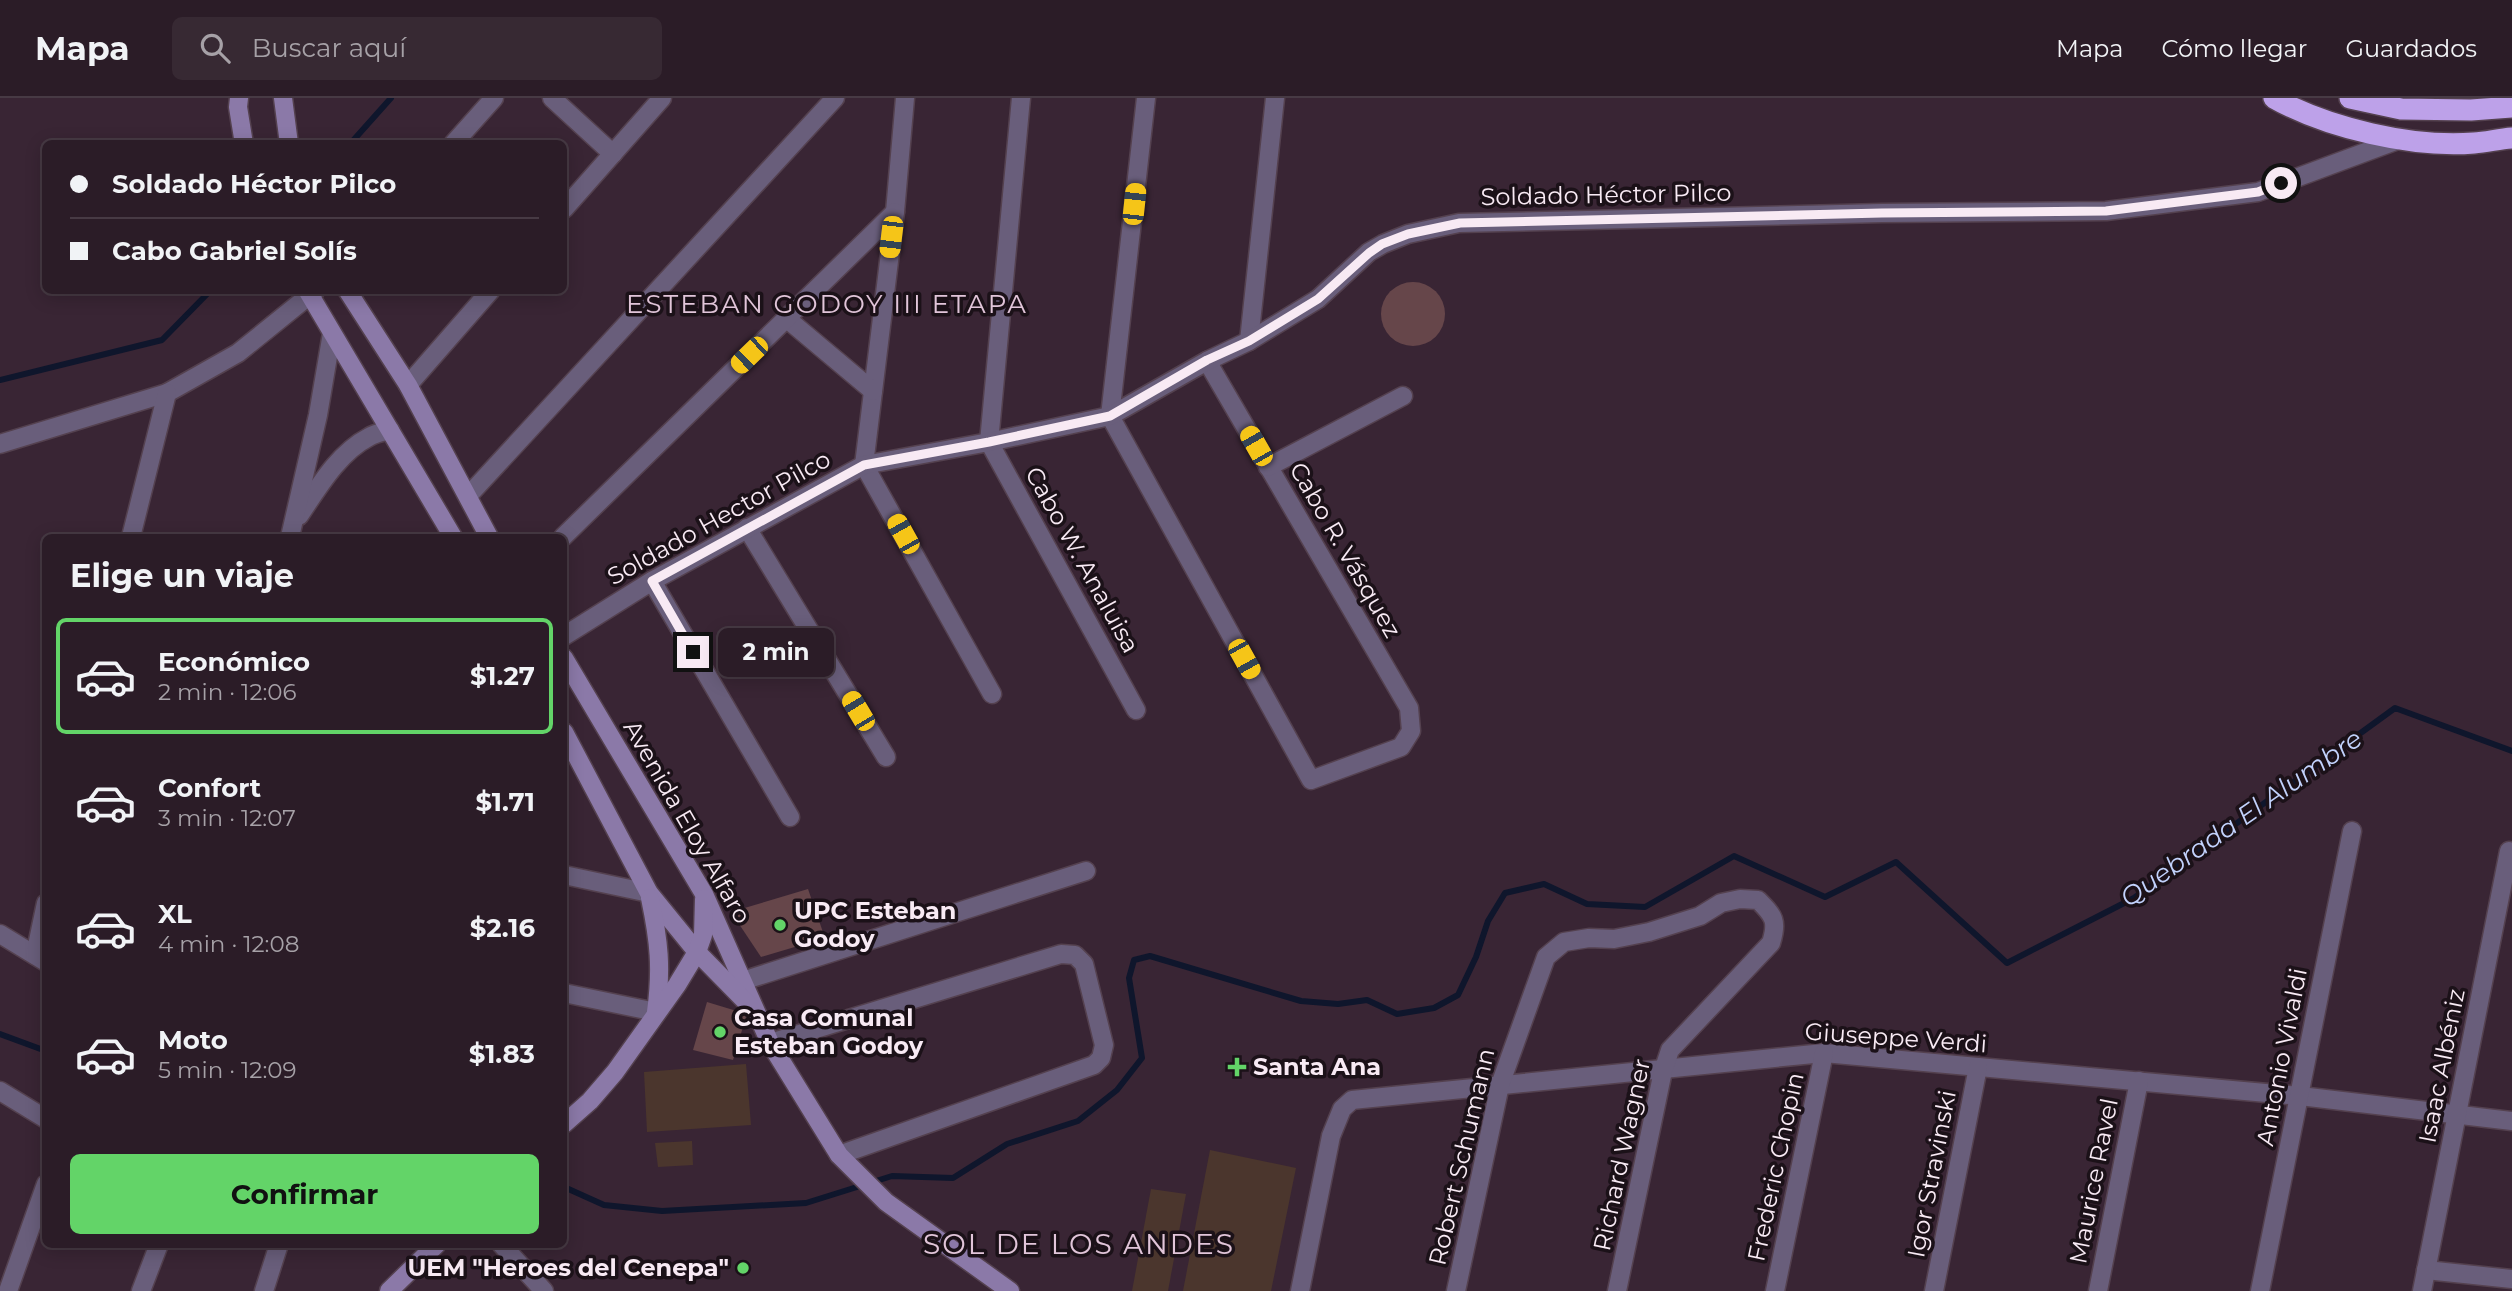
<!DOCTYPE html>
<html lang="es">
<head>
<meta charset="utf-8">
<style>
	:root { --surface:#2b1c27; --page:#372933; --text:#f1f3f6; --muted:#a6a1a7; --line:#473a44; --accent:#63d468 }
	body { margin:0; font-family:Montserrat,sans-serif; background:var(--page); color:var(--text); height:100vh; display:flex; flex-direction:column; font-size:26px; white-space:nowrap }
	* { box-sizing:border-box; margin:0 }
	p { font-size:23px; color:var(--muted) }
	.icon { flex:none; width:38px; height:38px; fill:none; stroke:currentColor; stroke-width:2; stroke-linecap:round; stroke-linejoin:round }
	.map { position:relative; flex:1; overflow:hidden }
	.details { position:absolute; left:42px; top:436px; width:525px; height:714px; display:flex; flex-direction:column; background:var(--surface); border-radius:10px; box-shadow:0 4px 18px #0003,0 0 0 2px var(--line) }
	.details>* { flex:none }
	.guide { position:absolute; left:42px; top:42px; width:525px; height:154px; border-radius:10px; box-shadow:0 4px 18px #0003,0 0 0 2px var(--line); display:grid; align-content:center; height:154px; padding:0 28px; background:var(--surface) }
	.end { position:absolute; width:32px; height:32px; margin:-16px; border:9px solid #f8eaf4; background:#111; box-shadow:0 0 0 4px #111 }
	.from { border-radius:50% }
	.bubble { position:absolute; height:49px; border-radius:10px; background:var(--surface); box-shadow:0 4px 18px #0003,0 0 0 2px var(--line); font-size:23px; font-weight:700; line-height:49px; text-align:center }
	.car { position:absolute; width:21px; height:42px; margin:-21px -10px; border-radius:9px; box-shadow:0 0 5px 2px #0007; background:linear-gradient(#f5c518 24%,#345 0 40%,#f5c518 0 76%,#345 0 86%,#f5c518 0) }
	.guide b { display:flex; align-items:center; gap:24px; height:66px; font-size:26px }
	.guide b+b { border-top:2px solid var(--line) }
	.guide i { width:18px; height:18px; background:var(--text) }
	ul { padding:0; list-style:none }
	li { display:flex; align-items:center; gap:21px; height:116px; margin:0 14px 10px; padding:0 14px; border:4px solid transparent; border-radius:10px }
	li div { flex:1 }
	li b { display:block; font-size:26px }
	li em { font-style:normal; font-weight:700 }
	li.on { border-color:var(--accent) }
	li>.icon { width:63px; height:63px; stroke-width:1.5 }
	h2 { padding:0 28px; font-size:32px; line-height:84px }
	.action { display:flex; gap:14px; margin-top:auto; padding:14px 28px }
	.action a { flex:1; height:80px; border-radius:10px; background:var(--accent); color:#111; font-size:28px; font-weight:700; line-height:80px; text-align:center }
	header { display:flex; align-items:center; gap:42px; box-sizing:border-box; height:98px; padding:0 35px; background:var(--surface); border-bottom:2px solid var(--line) }
	header strong { font-size:33px }
	nav { display:flex; gap:38px; margin-inline-start:auto; font-size:24px }
	.search { width:490px; height:63px; background:var(--page); display:flex; align-items:center; gap:18px; box-sizing:border-box; padding:0 24px; border-radius:10px; color:var(--muted); font-size:26px }
	.map>svg:first-child { display:block }
</style>
</head>
<body>
<header>
<strong>Mapa</strong>
<div class="search"><svg class="icon" aria-label="search" viewBox="0 0 24 24"><circle cx="10" cy="10" r="6"/><path d="M15 15l6 6"/></svg>Buscar aquí</div>
<nav><a>Mapa</a><a>Cómo llegar</a><a>Guardados</a></nav>
</header>
<div class="map">
<svg width="2512" height="1193" viewBox="0 0 2512 1193">
	<rect width="100%" height="100%" fill="#392534"/>
	<g fill="#4b362d">
		<path d="M746,966L751,1027L647,1034L644,974Z"/>
		<path d="M692,1043L693,1067L658,1069L655,1045Z"/>
		<path d="M1210,1052L1296,1070L1271,1193H1183Z"/>
		<path d="M1151,1091L1186,1096L1168,1193H1132Z"/>
	</g>
	<g fill="none" stroke-linecap="round" stroke-linejoin="round">
		<g stroke="#0f162c" stroke-width="6">
			<path d="M350,46L391,0"/>
			<path d="M0,282L162,242L211,192"/>
			<path d="M0,936L46,953"/>
			<path d="M564,1089L604,1107L662,1113L806,1105L892,1078L953,1080L1007,1046L1078,1023L1117,992L1142,960L1129,880L1134,862L1150,858L1301,903L1338,906L1367,902L1397,916L1434,910L1458,897L1476,859L1488,823L1505,795L1544,786L1587,806L1645,809L1734,758L1825,799L1896,764L2007,865L2134,800L2395,610L2512,653"/>
		</g>
	</g>
	<g fill="#66464a">
		<circle cx="1413" cy="216" r="32"/>
		<path d="M808,791L825,840L761,859L731,814Z"/>
		<path d="M707,904L740,914L746,919L733,962L693,952Z"/>
	</g>
	<g fill="none" stroke-linecap="round" stroke-linejoin="round">
		<g stroke="#54414f" stroke-width="21">
			<g id="street">
				<path d="M552,0L613,56"/>
				<path d="M905,0L895,114L864,367L992,596"/>
				<path d="M1021,0L989,344L1136,612"/>
				<path d="M1146,0L1110,318L1311,682L1401,649L1411,633L1409,610L1207,263"/>
				<path d="M453,46L494,0"/>
				<path d="M564,111L662,0"/>
				<path d="M786,220L873,293"/>
				<path d="M1249,243L1275,0"/>
				<path d="M408,287L491,192"/>
				<path d="M0,346L167,295L238,255L316,192"/>
				<path d="M1268,369L1403,298"/>
				<path d="M468,398L835,0"/>
				<path d="M299,418C318,390 338,355 369,339C375,335 383,334 390,332"/>
				<path d="M747,430L886,659"/>
				<path d="M131,439L167,295"/>
				<path d="M290,439L318,317L332,235"/>
				<path d="M563,439L895,114"/>
				<path d="M652,483L790,719"/>
				<path d="M564,538L652,483L864,367L989,344L1110,318L1207,263L1249,243L1318,201L1369,154L1383,146L1408,136L1459,125L1882,115L2106,113L2258,94L2398,42"/>
				<path d="M564,777L649,795"/>
				<path d="M0,836L46,864"/>
				<path d="M35,857L46,805"/>
				<path d="M730,887L1086,773"/>
				<path d="M564,895L656,914"/>
				<path d="M770,945L1061,856L1075,857L1084,866L1104,947L1101,960L1094,967L839,1057"/>
				<path d="M0,993L46,1021"/>
				<path d="M501,1146L544,1193"/>
				<path d="M2426,1172L2512,1181"/>
				<path d="M8,1193L46,1086"/>
				<path d="M141,1193L159,1146"/>
				<path d="M264,1193L279,1146"/>
				<path d="M1300,1193L1331,1038L1342,1011L1352,1002L1824,955L2300,998L2512,1023"/>
				<path d="M1456,1193L1500,987L1546,859L1564,844L1589,840L1614,841L1649,834L1700,818L1721,805L1740,801L1758,802C1774,818 1778,823 1771,845L1670,952L1663,973L1617,1193"/>
				<path d="M1775,1193L1824,955"/>
				<path d="M1934,1193L1978,969"/>
				<path d="M2098,1193L2139,983"/>
				<path d="M2260,1193L2352,733"/>
				<path d="M2422,1193L2509,753"/>
			</g>
		</g>
		<g stroke="#54414f" stroke-width="21">
			<g id="secondary">
				<path d="M239,0L238,9L244,46"/>
				<path d="M283,0L289,46"/>
				<path d="M307,192L453,439"/>
				<path d="M347,192L408,287L489,439"/>
				<path d="M564,560L704,796L770,945L839,1057L886,1104L1010,1193"/>
				<path d="M564,634L649,795L697,854L752,910"/>
				<path d="M650,800C659,843 662,870 656,914"/>
				<path d="M564,1026L590,1003L615,974L677,887L697,854L703,837L704,801"/>
				<path d="M389,1193L437,1146"/>
			</g>
		</g>
		<g stroke="#54414f" stroke-width="24">
			<g id="highway">
				<path d="M2274,0C2327,30 2413,50 2474,45C2487,44 2499,41 2512,40"/>
				<path d="M2350,0L2401,11L2471,12L2512,9"/>
			</g>
		</g>
		<use href="#street" stroke="#695e7b" stroke-width="18"/>
		<use href="#secondary" stroke="#8b79a8" stroke-width="18"/>
		<use href="#highway" stroke="#bda1e9" stroke-width="21"/>
	</g>
	<g fill="none" stroke-linecap="round" stroke-linejoin="round">
		<path stroke="#f8eaf4" stroke-width="9" d="M693,554L652,483L864,367L989,344L1110,318L1207,262L1249,243L1318,201L1369,155L1382,146L1408,136L1460,125L1882,115L2106,113L2258,94L2281,85"/>
	</g>
	<g fill="#63d468" stroke="#1b1118" stroke-width="2.5">
		<circle cx="780" cy="827" r="7"/>
		<circle cx="720" cy="934" r="7"/>
		<path d="M1233.5 958.5h7v7h7v7h-7v7h-7v-7h-7v-7h7z"/>
		<circle cx="743" cy="1170" r="7"/>
	</g>
	<g text-anchor="middle" stroke-width="7" stroke-linejoin="round" paint-order="stroke">
		<g font-size="24" fill="#f8eaf4" stroke="#1b1118">
			<text transform="translate(1606 97) rotate(-1)" y="8">Soldado Héctor Pilco</text>
			<text transform="translate(719 420) rotate(-29)" y="8">Soldado Hector Pilco</text>
			<text transform="translate(1345 452) rotate(60)" y="8">Cabo R. Vásquez</text>
			<text transform="translate(1082 462) rotate(61)" y="8">Cabo W. Analuisa</text>
			<text transform="translate(687 724) rotate(60)" y="8">Avenida Eloy Alfaro</text>
			<text transform="translate(1896 940) rotate(4)" y="8">Giuseppe Verdi</text>
			<text transform="translate(2282 959) rotate(-79)" y="8">Antonio Vivaldi</text>
			<text transform="translate(2442 968) rotate(-79)" y="8">Isaac Albéniz</text>
			<text transform="translate(1622 1057) rotate(-78)" y="8">Richard Wagner</text>
			<text transform="translate(1462 1059) rotate(-77)" y="8">Robert Schumann</text>
			<text transform="translate(1776 1069) rotate(-78)" y="8">Frederic Chopin</text>
			<text transform="translate(1932 1076) rotate(-79)" y="8">Igor Stravinski</text>
			<text transform="translate(2094 1083) rotate(-79)" y="8">Maurice Ravel</text>
		</g>
		<g font-size="24" font-weight="bold" fill="#f8eaf4" stroke="#1b1118" text-anchor="start">
			<text x="794" y="821">UPC Esteban<tspan x="794" dy="28">Godoy</tspan></text>
			<text x="734" y="928">Casa Comunal<tspan x="734" dy="28">Esteban Godoy</tspan></text>
			<text x="1253" y="977">Santa Ana</text>
			<text x="729" y="1178" text-anchor="end">UEM "Heroes del Cenepa"</text>
		</g>
		<g font-size="26" letter-spacing="2" fill="#e1c5d9" stroke="#1b1118">
			<text x="827" y="215">ESTEBAN GODOY III ETAPA</text>
		</g>
		<g font-size="26" font-style="italic" fill="#c2d2fc" stroke="#1b1118">
			<text transform="translate(2241 720) rotate(-35)" y="9">Quebrada El Alumbre</text>
		</g>
		<g font-size="28" letter-spacing="2" fill="#e1c5d9" stroke="#1b1118">
			<text x="1079" y="1156">SOL DE LOS ANDES</text>
		</g>
	</g>
</svg>
<i class="end from" style="left:2281px;top:85px"></i>
<i class="end" style="left:693px;top:554px"></i>
<div class="bubble" style="left:718px;top:530px;width:116px">2 min</div>
<i class="car" style="left:1134px;top:106px;rotate:6deg"></i>
<i class="car" style="left:891px;top:139px;rotate:187deg"></i>
<i class="car" style="left:749px;top:257px;rotate:226deg"></i>
<i class="car" style="left:1256px;top:348px;rotate:330deg"></i>
<i class="car" style="left:903px;top:436px;rotate:331deg"></i>
<i class="car" style="left:1244px;top:561px;rotate:151deg"></i>
<i class="car" style="left:858px;top:613px;rotate:329deg"></i>
<div class="guide">
<b><i class="from"></i>Soldado Héctor Pilco</b>
<b><i></i>Cabo Gabriel Solís</b>
</div>
<section class="details">
<h2>Elige un viaje</h2>
<ul>
<li class="on"><svg class="icon" aria-label="car" viewBox="0 0 24 24"><path d="M5 17H2v-5l4-1 3-4h7l3 4 3 1v5h-3M9 17h6M6 11h13"/><circle cx="7" cy="17" r="2"/><circle cx="17" cy="17" r="2"/></svg><div><b>Económico</b><p>2 min · 12:06</p></div><em>$1.27</em></li>
<li><svg class="icon" aria-label="car" viewBox="0 0 24 24"><path d="M5 17H2v-5l4-1 3-4h7l3 4 3 1v5h-3M9 17h6M6 11h13"/><circle cx="7" cy="17" r="2"/><circle cx="17" cy="17" r="2"/></svg><div><b>Confort</b><p>3 min · 12:07</p></div><em>$1.71</em></li>
<li><svg class="icon" aria-label="car" viewBox="0 0 24 24"><path d="M5 17H2v-5l4-1 3-4h7l3 4 3 1v5h-3M9 17h6M6 11h13"/><circle cx="7" cy="17" r="2"/><circle cx="17" cy="17" r="2"/></svg><div><b>XL</b><p>4 min · 12:08</p></div><em>$2.16</em></li>
<li><svg class="icon" aria-label="car" viewBox="0 0 24 24"><path d="M5 17H2v-5l4-1 3-4h7l3 4 3 1v5h-3M9 17h6M6 11h13"/><circle cx="7" cy="17" r="2"/><circle cx="17" cy="17" r="2"/></svg><div><b>Moto</b><p>5 min · 12:09</p></div><em>$1.83</em></li>
</ul>
<div class="action"><a>Confirmar</a></div>
</section>
</div>
</body>
</html>
